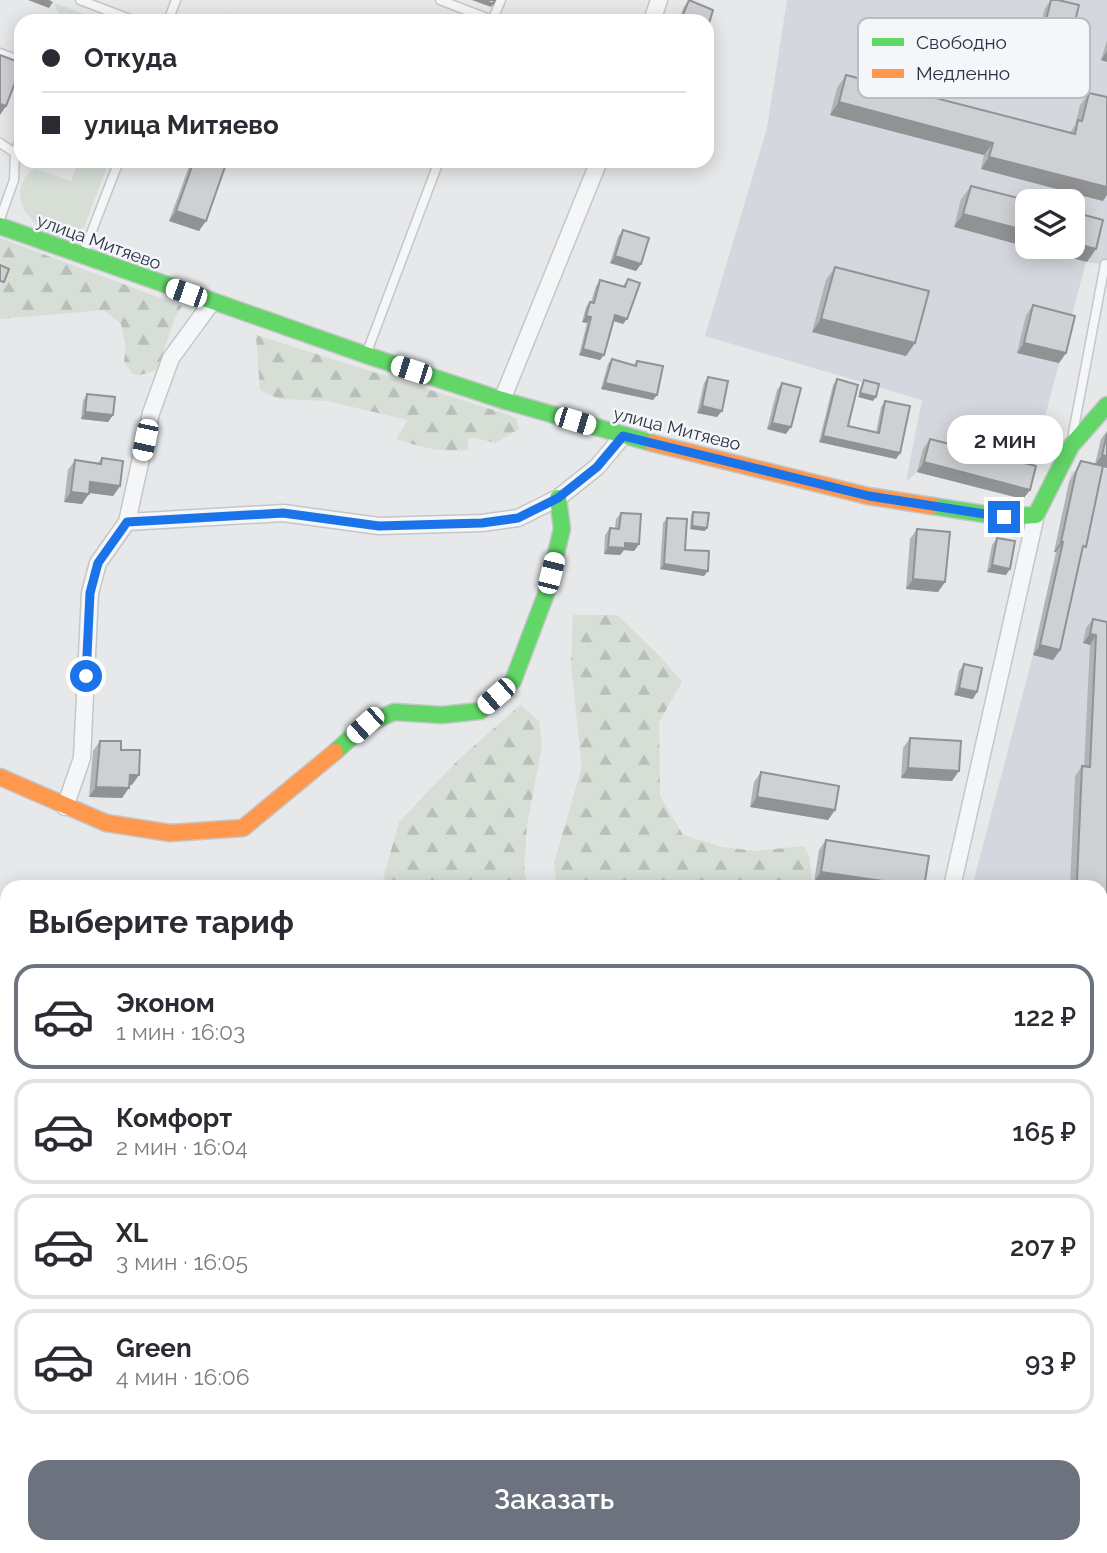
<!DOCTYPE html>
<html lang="ru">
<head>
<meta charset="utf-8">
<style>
	:root { --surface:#fff; --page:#f2f2f3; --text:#2b2b33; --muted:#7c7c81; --line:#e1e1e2; --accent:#6c737f }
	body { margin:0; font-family:Raleway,sans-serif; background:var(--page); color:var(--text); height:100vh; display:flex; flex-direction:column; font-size:26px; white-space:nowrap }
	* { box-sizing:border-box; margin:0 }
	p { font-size:23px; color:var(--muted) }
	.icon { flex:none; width:38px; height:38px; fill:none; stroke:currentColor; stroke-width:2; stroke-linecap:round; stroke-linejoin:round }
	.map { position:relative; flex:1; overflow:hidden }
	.panel { position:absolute; left:0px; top:880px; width:1108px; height:674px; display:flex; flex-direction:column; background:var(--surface); border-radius:21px 21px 0 0; box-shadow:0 4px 18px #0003 }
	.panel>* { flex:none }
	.hud { position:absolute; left:14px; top:14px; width:700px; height:154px; border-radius:21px; box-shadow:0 4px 18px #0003; display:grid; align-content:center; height:154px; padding:0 28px; background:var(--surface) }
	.tools { position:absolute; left:1015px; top:189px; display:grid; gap:14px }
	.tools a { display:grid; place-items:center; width:70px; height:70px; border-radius:14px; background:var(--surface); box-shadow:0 4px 18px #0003; font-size:35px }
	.end { position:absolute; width:32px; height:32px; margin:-16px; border:9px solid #1a73e8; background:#fff; box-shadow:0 0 0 4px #fff }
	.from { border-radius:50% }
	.bubble { position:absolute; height:49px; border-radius:21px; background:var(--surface); box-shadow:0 4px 18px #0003; font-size:23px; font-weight:600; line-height:49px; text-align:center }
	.car { position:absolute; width:21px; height:42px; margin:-21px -10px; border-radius:9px; box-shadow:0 0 5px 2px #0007; background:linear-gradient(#fff 24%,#345 0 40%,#fff 0 76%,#345 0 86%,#fff 0) }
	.hud b { display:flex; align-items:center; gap:24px; height:66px; font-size:26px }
	.hud b+b { border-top:2px solid var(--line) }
	.hud i { width:18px; height:18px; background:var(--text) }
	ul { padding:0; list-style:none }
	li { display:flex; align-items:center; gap:21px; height:105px; margin:0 14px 10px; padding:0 14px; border:4px solid var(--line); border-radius:21px }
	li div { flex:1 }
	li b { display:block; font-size:26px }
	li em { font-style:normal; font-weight:600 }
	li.on { border-color:var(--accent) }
	li>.icon { width:63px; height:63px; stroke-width:1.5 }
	h2 { padding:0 28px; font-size:32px; line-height:84px }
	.button { display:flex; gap:14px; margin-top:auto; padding:14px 28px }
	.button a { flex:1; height:80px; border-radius:21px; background:var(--accent); color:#fff; font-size:28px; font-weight:600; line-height:80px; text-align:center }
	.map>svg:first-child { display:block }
</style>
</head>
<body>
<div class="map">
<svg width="1107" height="1553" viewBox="0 0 1107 1553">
	<defs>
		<pattern id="forest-firs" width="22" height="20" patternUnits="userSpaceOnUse" patternTransform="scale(1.75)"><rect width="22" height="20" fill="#d6ded6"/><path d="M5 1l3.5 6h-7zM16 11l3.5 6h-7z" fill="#b8bfb9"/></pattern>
	</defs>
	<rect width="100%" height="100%" fill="#e6e8ea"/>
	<g fill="#d4d7dd" fill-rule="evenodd">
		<path d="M787,0H1107V265L1086,262L1023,499L917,472L906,482L922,400L705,336L767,128ZM1027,201H1073V247H1027Z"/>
		<path d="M1101,439L1107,440V777L1101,887H972L1033,655L1055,558L1071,471L1096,476L1095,465Z"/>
		<path d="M1101,1066L1107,1069V1415L1101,1410Z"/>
	</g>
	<g fill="#d6ded6">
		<path d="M54,3L105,21H62Z"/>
		<path d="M79,161H109L84,227L69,236L53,237C44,230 33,223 27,214C16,198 18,178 35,169L71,181Z"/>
		<path d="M293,1547H694L695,1551L689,1553H296Z"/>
	</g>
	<g fill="url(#forest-firs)">
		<path d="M0,238L182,306L175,318L157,370L140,375L132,374L124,361L126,347L121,324L104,310L0,319Z"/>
		<path d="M256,335L503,413L516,418L519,429L495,443L476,438L468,439V450C441,453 420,447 396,439L408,420L327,401L279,399L260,390Z"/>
		<path d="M573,615H617L659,655L682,682L659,722L660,796L683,835L722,847L755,851L804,846L810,858L812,887H557L554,863L582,767L571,665Z"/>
		<path d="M520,705L539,721L542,745L527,825L524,871L528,887H381L399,822L457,761Z"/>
		<path d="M7,1128V1547L0,1542V1135Z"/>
		<path d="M1101,1410L1107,1415V1472L1101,1467Z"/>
		<path d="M8,1547H293L296,1553H17Z"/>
		<path d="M695,1547H989L1000,1553H689L695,1551Z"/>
	</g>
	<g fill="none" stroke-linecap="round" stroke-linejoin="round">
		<g stroke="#c4c6c8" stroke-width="11">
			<g id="lane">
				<path d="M80,0L135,21"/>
				<path d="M440,0L492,20"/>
				<path d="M168,21L176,0"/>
				<path d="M492,21L501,0"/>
				<path d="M0,53L21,61"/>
				<path d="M0,143L15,153"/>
				<path d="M0,219L14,180L15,153L21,137"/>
				<path d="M83,254L119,161"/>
				<path d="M367,352L439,161"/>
				<path d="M1073,433L1105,264"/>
			</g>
		</g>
		<g stroke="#c4c6c8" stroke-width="19">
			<g id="street">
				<path d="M652,21L659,0"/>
				<path d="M502,400L599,161"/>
				<path d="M127,522L283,513L379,526L482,523L518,518L558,498L597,467L623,436"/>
				<path d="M65,807L82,758L90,593L98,563L127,522L151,413L171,358L212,302"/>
				<path d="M952,887L1036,515"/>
			</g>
		</g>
		<g stroke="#c4c6c8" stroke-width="19">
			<g id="fast">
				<path d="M0,226L366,355L502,400L652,443"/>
				<path d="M932,506L1004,517L1036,515L1071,446L1107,405"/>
				<path d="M335,752L365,725L394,712L442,715L480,711L513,681L546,594L562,529L558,498"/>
			</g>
		</g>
		<g stroke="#c4c6c8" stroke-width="19">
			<g id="slow">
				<path d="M652,443L868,496L932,506"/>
				<path d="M0,777L106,823L170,833L243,828L335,752"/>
			</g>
		</g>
		<g stroke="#c5c6ca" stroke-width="2.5" stroke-dasharray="5 5" stroke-linecap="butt">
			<path d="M0,1121L7,1124"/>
			<path d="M1008,1547L1019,1553"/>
			<path d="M775,1553L776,1547"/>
		</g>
		<use href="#lane" stroke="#f5f6f7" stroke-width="8"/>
		<use href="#street" stroke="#f5f6f7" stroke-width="16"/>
		<use href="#fast" stroke="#63d668" stroke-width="16"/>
		<use href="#slow" stroke="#ff974d" stroke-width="16"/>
	</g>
	<g fill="#b1b3b5">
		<path d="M689,0L707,21H678L684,7Z"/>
		<path d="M1051,0H1058L1054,89L1026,82L1045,8Z"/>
		<path d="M1107,40V62L1101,60Z"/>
		<path d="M846,75L1070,133L1075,125L1080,105L1089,93L1103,201L981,169L984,155L830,115L837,88Z"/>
		<path d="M191,161H227L199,231L169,221Z"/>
		<path d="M971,186L1030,201L954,227L961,199Z"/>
		<path d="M623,230L641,264L636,271L610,263L618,237Z"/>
		<path d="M835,267L915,343L906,356L812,332L826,280Z"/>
		<path d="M628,279L623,324L613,321L600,360L579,355L587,323L582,322L586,307L590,302H591L596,286L600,280L623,286Z"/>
		<path d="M1033,305L1066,353L1059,363L1017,353L1026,315Z"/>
		<path d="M612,359L634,365L637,361L657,395L653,400L601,389L608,364Z"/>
		<path d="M708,377L717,417L697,413L704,383Z"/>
		<path d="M837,379L848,426L876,433L881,407L885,401L900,453L896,459L819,442L833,385Z"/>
		<path d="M782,383L786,434L767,429L777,390Z"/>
		<path d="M87,394L113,415L108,422L81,419L83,401Z"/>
		<path d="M1107,431V468L1103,467L1081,553L1060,650L1053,660L1033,655L1056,552H1054L1069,482L1081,461L1095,464L1101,439Z"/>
		<path d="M930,439L1030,490L1023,499L917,472L923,449Z"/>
		<path d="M102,458L120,486L113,496L89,493L82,504L64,502L68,470L75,460L98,463Z"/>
		<path d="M693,512L705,531L690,529L691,515Z"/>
		<path d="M621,513L639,544L634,551L624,550L620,555L604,554L605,535L610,528L615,529L616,519Z"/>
		<path d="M667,518L685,550L704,576L660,569L663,523Z"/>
		<path d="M917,529L945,582L938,592L906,589L910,539Z"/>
		<path d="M997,538L1006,575L987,572L992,545Z"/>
		<path d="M1093,619L1107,622L1101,887H1070L1075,776L1082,766L1084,767L1090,645L1083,643L1086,628Z"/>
		<path d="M964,664L973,699L954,695L959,671Z"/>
		<path d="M910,738L952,781L901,778L903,748Z"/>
		<path d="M100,741L132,785H129L122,798L89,797L93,751Z"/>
		<path d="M761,772L835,810L828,820L750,807L754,782Z"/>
		<path d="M826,840L929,856L814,882L819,850Z"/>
		<path d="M1101,1186L1107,1187V1313L1101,1305Z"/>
	</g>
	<g fill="#909294">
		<path d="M28,0H49L53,2L49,8Z"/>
		<path d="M472,0H483L493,4L491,7Z"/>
		<path d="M682,17L691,21H679Z"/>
		<path d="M1107,51V62L1101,60Z"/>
		<path d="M1033,72L1061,79L1054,89L1026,82Z"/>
		<path d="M839,102L993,143L984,155L830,115Z"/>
		<path d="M0,104L6,106L0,115Z"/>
		<path d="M989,157L1107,187V195L1103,201L981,169Z"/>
		<path d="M176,211L206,221L199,231L169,221Z"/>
		<path d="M963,214L1027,231V247L954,227Z"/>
		<path d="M1073,243L1096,249L1087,262L1028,247H1073Z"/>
		<path d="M615,256L641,264L636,271L610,263Z"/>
		<path d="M615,315L627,319L623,324L611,320Z"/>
		<path d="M586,316L591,317L587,323L582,322Z"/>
		<path d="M821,319L915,343L906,356L812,332Z"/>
		<path d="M1024,343L1066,353L1059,363L1017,353Z"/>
		<path d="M583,349L604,355L600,360L579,355Z"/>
		<path d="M605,383L657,395L653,400L601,389Z"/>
		<path d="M860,393L876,397L873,401L858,397Z"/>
		<path d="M702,406L722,411L717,417L697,413Z"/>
		<path d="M85,412L113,415L108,422L81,419Z"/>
		<path d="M772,423L791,427L786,434L767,429Z"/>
		<path d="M823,436L900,453L896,459L819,442Z"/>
		<path d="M1102,455L1107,456V468L1095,465Z"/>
		<path d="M924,462L1030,490L1023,499L917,472Z"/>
		<path d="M90,482L120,486L113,496L83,492Z"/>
		<path d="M71,492L89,494L82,504L64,502Z"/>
		<path d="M692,526L707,528L705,531L690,529Z"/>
		<path d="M1061,542H1063L1056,552H1054Z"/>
		<path d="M625,543L639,544L634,551L624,550L620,555L604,554L608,547Z"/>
		<path d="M664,564L708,571L704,576L660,569Z"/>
		<path d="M992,565L1010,569L1006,575L987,572Z"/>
		<path d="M913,579L945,582L938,592L906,589Z"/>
		<path d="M1090,634L1096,635L1090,645L1083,643Z"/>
		<path d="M1040,645L1060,650L1053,660L1033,655Z"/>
		<path d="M959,688L977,692L973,699L954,695Z"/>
		<path d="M908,768L959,771L952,781L901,778Z"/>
		<path d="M130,775H139L132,785L123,784Z"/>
		<path d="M96,787L129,788L122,798L89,797Z"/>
		<path d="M757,797L835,810L828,820L750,807Z"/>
		<path d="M821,872L922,887H851L814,882Z"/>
		<path d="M1107,1146V1150L1101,1155V1150Z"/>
	</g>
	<g fill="#ced0d3" stroke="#909294" stroke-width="2">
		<path d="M483,0H495L493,4Z"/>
		<path d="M689,0L713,10L707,30V21H691L682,17Z"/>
		<path d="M1051,0H1058L1079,5L1061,79L1033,72Z"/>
		<path d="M228,15L243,21H225Z"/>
		<path d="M0,55L21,63V67L6,106L0,104Z"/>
		<path d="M846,75L1075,134L1078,120L1082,121L1089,93L1107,97V187L989,157L993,143L839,102Z"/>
		<path d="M194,161H227L206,221L176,211Z"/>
		<path d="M971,186L1030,201H1027V231L963,214Z"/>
		<path d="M1073,212L1103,220L1096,249L1073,243Z"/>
		<path d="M623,230L649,238L641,264L615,256Z"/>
		<path d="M0,265L9,269L4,282L0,281Z"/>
		<path d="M835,267L929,291L915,343L821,319Z"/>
		<path d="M628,279L640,283L627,319L615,315L604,355L583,349L591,317L586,316L590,302L594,303L600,280L625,287Z"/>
		<path d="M1033,305L1075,316L1066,353L1024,343Z"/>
		<path d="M612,359L636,366L637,361L663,366L657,395L605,383Z"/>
		<path d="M708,377L728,381L722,411L702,406Z"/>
		<path d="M837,379L858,385L848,426L879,433L885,401L910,406L900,453L823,436Z"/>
		<path d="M864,380L879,384L876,397L860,393Z"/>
		<path d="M782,383L801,388L791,427L772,423Z"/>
		<path d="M87,394L115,397L113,415L85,412Z"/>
		<path d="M1107,434V456L1102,455Z"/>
		<path d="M930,439L1036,466L1030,490L924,462Z"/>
		<path d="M102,458L123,461L120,486L90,482L89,494L71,492L75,460L101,464Z"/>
		<path d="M1081,461L1103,466L1086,547L1083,546L1060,650L1040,645L1063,542H1061L1076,472Z"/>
		<path d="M693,512L709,513L707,528L692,526Z"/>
		<path d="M621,513L641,514L639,544L625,543V548L608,547L610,528L619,529Z"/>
		<path d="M667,518L687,519L685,550L709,551L708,571L664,564Z"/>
		<path d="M917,529L950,532L945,582L913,579Z"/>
		<path d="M997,538L1015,541L1010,569L992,565Z"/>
		<path d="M1093,619L1107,622V893L1101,923V887H1076L1077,881L1082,766L1090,767L1096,635L1090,634Z"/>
		<path d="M964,664L982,668L977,692L959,688Z"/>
		<path d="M910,738L961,741L959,771L908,768Z"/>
		<path d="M100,741H121V750H140L139,775H130L129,788L96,787Z"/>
		<path d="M761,772L839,786L835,810L757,797Z"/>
		<path d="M826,840L929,856L924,887L821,872Z"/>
		<path d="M1101,1124L1107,1133V1146L1101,1150Z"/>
		<path d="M1104,1183L1107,1187V1287L1101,1279V1186Z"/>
	</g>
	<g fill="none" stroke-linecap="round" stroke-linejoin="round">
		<path stroke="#1a73e8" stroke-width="9" d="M86,676L90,593L98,563L127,522L283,513L379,526L482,523L518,518L558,498L597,467L623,436L869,496L1004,517"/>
	</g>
	<g text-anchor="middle" stroke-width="5" stroke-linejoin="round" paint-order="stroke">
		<g font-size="18" fill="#2b3445" stroke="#f4f6f9">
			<text transform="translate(99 242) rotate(20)" y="6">улица Митяево</text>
			<text transform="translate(677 429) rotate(14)" y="6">улица Митяево</text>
		</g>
	</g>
	<rect x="858" y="18" width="232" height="80" rx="10" fill="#f4f6f9" stroke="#b8bcc3" stroke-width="2"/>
	<rect x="872" y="38" width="32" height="8" fill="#63d668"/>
	<rect x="872" y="69" width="32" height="9" fill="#ff974d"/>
	<g font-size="19" fill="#2b3445">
		<text x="916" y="49">Свободно</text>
		<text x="916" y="80">Медленно</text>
	</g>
</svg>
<div class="tools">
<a><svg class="icon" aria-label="layers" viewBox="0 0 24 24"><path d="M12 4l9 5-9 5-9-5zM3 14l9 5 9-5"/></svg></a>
</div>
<i class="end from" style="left:86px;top:676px"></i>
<i class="end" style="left:1004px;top:517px"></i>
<div class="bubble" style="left:947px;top:415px;width:116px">2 мин</div>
<i class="car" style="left:186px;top:293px;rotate:289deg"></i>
<i class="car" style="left:411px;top:370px;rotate:288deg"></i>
<i class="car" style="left:575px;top:421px;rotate:107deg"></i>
<i class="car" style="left:145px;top:440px;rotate:192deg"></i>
<i class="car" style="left:551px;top:573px;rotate:14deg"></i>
<i class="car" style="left:496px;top:696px;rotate:229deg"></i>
<i class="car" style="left:365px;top:725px;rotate:228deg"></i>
<div class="hud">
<b><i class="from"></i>Откуда</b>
<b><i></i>улица Митяево</b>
</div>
<section class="panel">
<h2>Выберите тариф</h2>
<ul>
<li class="on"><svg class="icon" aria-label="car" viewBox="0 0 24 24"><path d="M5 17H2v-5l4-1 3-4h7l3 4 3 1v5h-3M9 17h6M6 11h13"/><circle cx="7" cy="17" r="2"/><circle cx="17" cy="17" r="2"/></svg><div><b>Эконом</b><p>1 мин · 16:03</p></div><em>122 ₽</em></li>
<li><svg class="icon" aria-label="car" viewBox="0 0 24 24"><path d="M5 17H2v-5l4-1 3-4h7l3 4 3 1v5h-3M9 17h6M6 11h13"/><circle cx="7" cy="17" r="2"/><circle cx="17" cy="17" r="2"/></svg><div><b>Комфорт</b><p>2 мин · 16:04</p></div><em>165 ₽</em></li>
<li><svg class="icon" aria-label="car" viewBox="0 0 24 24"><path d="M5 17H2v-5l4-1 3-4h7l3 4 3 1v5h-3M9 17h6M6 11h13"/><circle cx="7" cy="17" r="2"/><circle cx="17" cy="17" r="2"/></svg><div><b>XL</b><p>3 мин · 16:05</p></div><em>207 ₽</em></li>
<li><svg class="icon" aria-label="car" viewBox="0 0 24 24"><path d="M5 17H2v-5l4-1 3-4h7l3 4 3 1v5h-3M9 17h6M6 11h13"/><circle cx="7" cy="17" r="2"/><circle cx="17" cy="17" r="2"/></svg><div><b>Green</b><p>4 мин · 16:06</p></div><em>93 ₽</em></li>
</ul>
<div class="button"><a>Заказать</a></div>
</section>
</div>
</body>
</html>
